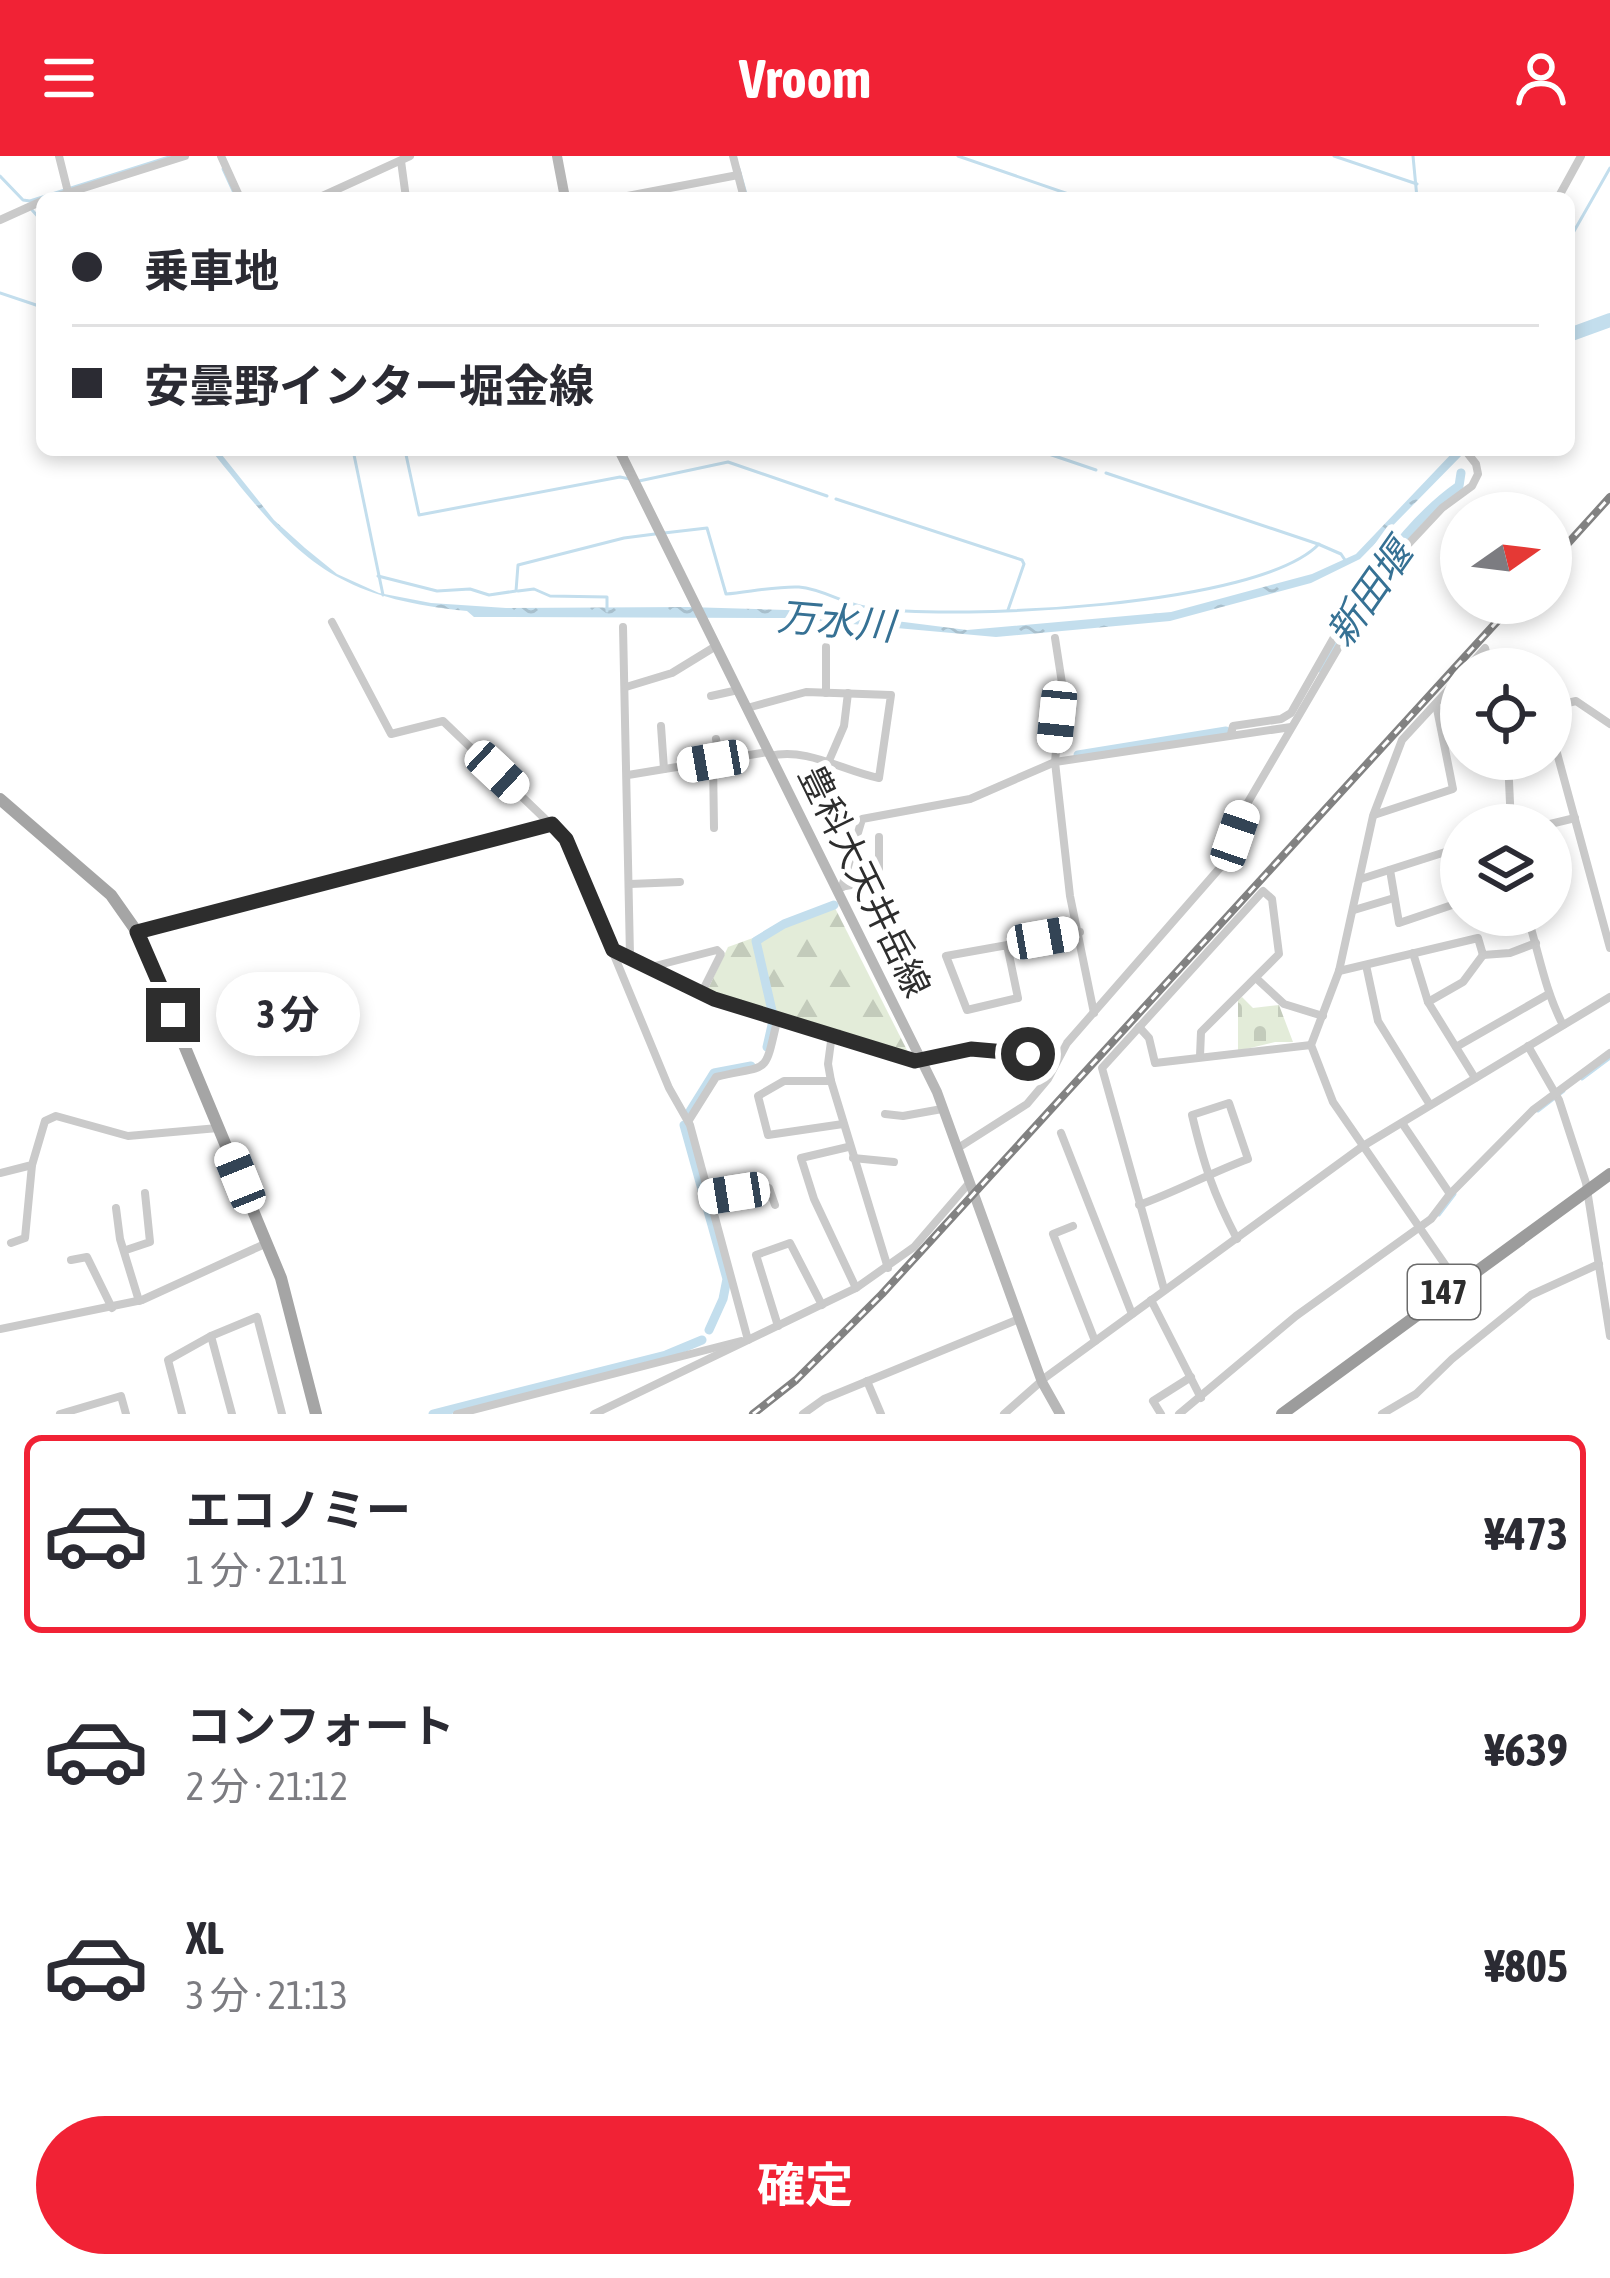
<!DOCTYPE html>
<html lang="ja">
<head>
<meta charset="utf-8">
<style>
	:root { --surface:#fff; --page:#f7f7f7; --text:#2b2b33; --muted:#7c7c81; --line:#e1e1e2; --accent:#f12235 }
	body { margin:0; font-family:"Asap Condensed","Noto Sans JP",sans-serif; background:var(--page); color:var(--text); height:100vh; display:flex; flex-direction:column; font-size:45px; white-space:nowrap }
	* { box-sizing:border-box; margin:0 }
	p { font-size:39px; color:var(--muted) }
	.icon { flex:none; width:66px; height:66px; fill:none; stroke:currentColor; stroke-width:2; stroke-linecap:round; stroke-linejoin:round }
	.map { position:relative; height:1258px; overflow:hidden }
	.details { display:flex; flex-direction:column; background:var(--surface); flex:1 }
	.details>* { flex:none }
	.guide { position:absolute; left:36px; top:36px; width:1539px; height:264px; border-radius:18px; box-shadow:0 6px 18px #0003; display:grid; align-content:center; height:264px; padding:0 36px; background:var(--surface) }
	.needle { width:78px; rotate:76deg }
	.controls { position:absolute; left:1440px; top:336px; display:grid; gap:24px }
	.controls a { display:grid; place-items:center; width:132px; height:132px; border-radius:50%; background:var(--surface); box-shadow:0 6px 18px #0003; font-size:60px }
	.end { position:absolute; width:54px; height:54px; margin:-27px; border:15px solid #2d2d2d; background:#fff; box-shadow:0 0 0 6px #fff }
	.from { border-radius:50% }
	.bubble { position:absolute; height:84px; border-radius:42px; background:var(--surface); box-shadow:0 6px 18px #0003; font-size:39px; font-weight:700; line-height:84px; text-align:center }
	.car { position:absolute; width:36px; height:72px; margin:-36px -18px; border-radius:15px; box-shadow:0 0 9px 3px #0007; background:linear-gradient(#fff 24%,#345 0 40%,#fff 0 76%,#345 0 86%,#fff 0) }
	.guide b { display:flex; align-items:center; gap:42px; height:114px; font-size:45px }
	.guide b+b { border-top:3px solid var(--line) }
	.guide i { width:30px; height:30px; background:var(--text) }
	ul { padding:21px 0 0; list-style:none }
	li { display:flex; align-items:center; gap:36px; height:198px; margin:0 24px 18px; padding:0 12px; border:6px solid transparent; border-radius:18px }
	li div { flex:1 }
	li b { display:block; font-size:45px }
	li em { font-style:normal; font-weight:700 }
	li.on { border-color:var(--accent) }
	li>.icon { width:108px; height:108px; stroke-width:1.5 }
	.button { display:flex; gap:24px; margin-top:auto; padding:24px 36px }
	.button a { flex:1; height:138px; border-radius:72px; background:var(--accent); color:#fff; font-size:48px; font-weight:700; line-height:138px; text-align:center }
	header { display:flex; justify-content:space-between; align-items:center; height:156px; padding:0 36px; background:var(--accent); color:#fff; font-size:54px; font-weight:700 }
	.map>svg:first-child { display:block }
</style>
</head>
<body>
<header><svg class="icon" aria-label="menu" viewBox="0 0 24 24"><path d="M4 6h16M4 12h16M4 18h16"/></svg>Vroom<svg class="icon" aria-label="person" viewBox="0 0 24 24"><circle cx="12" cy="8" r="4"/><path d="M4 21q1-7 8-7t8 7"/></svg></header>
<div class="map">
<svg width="1610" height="1258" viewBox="0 0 1610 1258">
	<defs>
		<pattern id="forest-firs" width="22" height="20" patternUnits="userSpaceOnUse" patternTransform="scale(3)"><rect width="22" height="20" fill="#e3ecd9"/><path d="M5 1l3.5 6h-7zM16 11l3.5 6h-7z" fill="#c3cbbb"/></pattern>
		<pattern id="cemetery-stones" width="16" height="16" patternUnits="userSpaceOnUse" patternTransform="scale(3)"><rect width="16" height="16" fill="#e3ecd9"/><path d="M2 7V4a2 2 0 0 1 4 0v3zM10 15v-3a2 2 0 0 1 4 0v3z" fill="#c3cbbb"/></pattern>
		<pattern id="water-ripples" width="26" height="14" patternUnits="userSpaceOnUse" patternTransform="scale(3)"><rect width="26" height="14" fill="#c3deed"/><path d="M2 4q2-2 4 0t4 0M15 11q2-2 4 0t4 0" fill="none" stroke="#a8bfcc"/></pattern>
	</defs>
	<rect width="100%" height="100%" fill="#fff"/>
	<path fill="url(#forest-firs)" d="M835,752L911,902L706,837L728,791Z"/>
	<path fill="url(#cemetery-stones)" d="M1242,841L1253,852L1279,849L1293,886H1275L1238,895V844Z"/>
	<path fill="url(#water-ripples)" d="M211,294H218L274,364L305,392L337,418L379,437L431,447L506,452L687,451L817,455L967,474L1171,456L1312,418L1356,398L1455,294L1464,297L1360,403L1311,427L1170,465L996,481L786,462L474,461L467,455C327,441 295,399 211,294Z"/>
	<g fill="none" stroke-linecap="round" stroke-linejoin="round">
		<g stroke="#c3deed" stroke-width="3">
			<path d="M958,0L1080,42"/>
			<path d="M1334,0L1417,28"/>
			<path d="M1413,0L1417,42"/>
			<path d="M223,13L234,37"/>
			<path d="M739,13L746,38"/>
			<path d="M0,20L23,44L30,45L172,0"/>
			<path d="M32,54L42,65"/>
			<path d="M1569,84L1610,12"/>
			<path d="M0,137L42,151"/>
			<path d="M232,294H240"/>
			<path d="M353,294L383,439"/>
			<path d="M405,294L419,359L620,321L630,323"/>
			<path d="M1037,294L1096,314"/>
			<path d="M1106,317L1318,388L1341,398L1345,404"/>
			<path d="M639,325L728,306L827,340"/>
			<path d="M836,343L1022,404L1024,408L1008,454"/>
			<path d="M664,377L707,372L726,438C749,436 776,430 799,431C824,433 845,449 870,452C958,464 1259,451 1319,388"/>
			<path d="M378,420L437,435L470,433L489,439L516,435L518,409L624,382L655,378"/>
			<path d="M518,435L534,433L550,440L607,441V455"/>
			<path d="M1582,923L1610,902"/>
			<path d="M1538,955L1564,935"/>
			<path d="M1439,1059L1455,1038"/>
		</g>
		<g stroke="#c3deed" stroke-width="9">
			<path d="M1321,512C1360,444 1394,376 1459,330L1461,317"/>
			<path d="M1078,599L1226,575"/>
			<path d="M773,859L756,785L784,768L834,749"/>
			<path d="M767,891L772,869"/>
			<path d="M689,957L714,917L751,910"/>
			<path d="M684,969L727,1123L723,1143L709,1174"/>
			<path d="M433,1258L666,1199L702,1184"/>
		</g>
		<path stroke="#c3deed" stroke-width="14" d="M1569,179L1610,164"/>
		<g stroke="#cacaca" stroke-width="8">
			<path d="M59,0L68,36"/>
			<path d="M221,0L240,42"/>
			<path d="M733,0L744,42"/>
			<path d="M401,5L406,42"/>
			<path d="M52,42L185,0"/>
			<path d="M318,42L410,0"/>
			<path d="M617,42L738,19"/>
			<path d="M1558,42L1581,0"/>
			<path d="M0,64L42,45"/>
			<path d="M332,466L391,578L443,565L566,683L669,932L690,969L748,1184"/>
			<path d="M623,471L630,800"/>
			<path d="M1055,482L1062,527L1055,606L1070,740L1094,857"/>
			<path d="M1467,513L1485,492L1490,513"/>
			<path d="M626,531L672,517L716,490"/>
			<path d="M826,537V491"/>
			<path d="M711,540L738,534"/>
			<path d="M1551,551L1576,545L1610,568"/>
			<path d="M747,552L806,536L891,539L879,622C843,615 807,591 770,600"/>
			<path d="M661,570L664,613"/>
			<path d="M1551,575L1610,792"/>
			<path d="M1231,578L1233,570L1281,563L1291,557L1370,418L1372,406"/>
			<path d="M716,583L720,604"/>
			<path d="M1508,603L1511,669"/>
			<path d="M713,605L714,672"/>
			<path d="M828,607L844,570L848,537"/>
			<path d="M628,619L768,596"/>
			<path d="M1374,659L1453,633L1436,548"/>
			<path d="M1546,669L1575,662"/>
			<path d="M879,681V724L886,760"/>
			<path d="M1390,714L1399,767L1461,746"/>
			<path d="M1361,723L1461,691"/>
			<path d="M630,728L680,726"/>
			<path d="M840,731L879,724"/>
			<path d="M842,731L862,663L970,643L1055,606L1291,571"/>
			<path d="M1354,754L1394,742"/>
			<path d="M1527,759C1539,797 1545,835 1563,869"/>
			<path d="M137,776L550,668"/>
			<path d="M1007,789L1018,842L967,854L946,800L1080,776"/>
			<path d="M614,795L714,843L915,905L971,893L994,898L1061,897"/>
			<path d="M1413,797L1428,846L1475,922"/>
			<path d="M1366,809L1378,865L1430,949"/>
			<path d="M651,811L717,794L721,798L701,838"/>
			<path d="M1339,815L1478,782L1483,799L1510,797L1536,787"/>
			<path d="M1256,822L1284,848L1323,860"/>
			<path d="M1428,846L1463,826L1483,799"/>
			<path d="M1139,871L1149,882L1155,907L1311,889"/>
			<path d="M832,878L828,908L831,925L888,1112"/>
			<path d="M1528,890L1559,944L1586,1027L1610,1180"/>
			<path d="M1456,891L1547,839"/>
			<path d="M831,925H784L758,940L768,979L843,968"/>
			<path d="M885,958L903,960L942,953"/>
			<path d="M689,964L716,921C770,908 764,921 777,865"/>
			<path d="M1402,967L1450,1038"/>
			<path d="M1061,977L1132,1158"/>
			<path d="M848,991L801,1002L814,1043L856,1132"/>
			<path d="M958,992L1027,948L1048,923L1067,887L1225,706L1244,653L1384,414L1442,352L1472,330L1478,318L1476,308L1465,294"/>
			<path d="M853,1002L894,1006"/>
			<path d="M0,1017L32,1009L45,965L56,960L128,980L218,972"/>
			<path d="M711,1041L769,1032L775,1049"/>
			<path d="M1139,1049C1176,1036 1210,1017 1248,1003L1229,947L1192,959C1204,1009 1213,1037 1237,1083"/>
			<path d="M116,1052L120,1083L139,1145"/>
			<path d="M1073,1070L1053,1078L1095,1185"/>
			<path d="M11,1087L25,1082L32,1009"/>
			<path d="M126,1094L150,1086L145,1037"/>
			<path d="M71,1104L87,1101L112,1152"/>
			<path d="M1457,1126L1333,946L1311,889L1339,815L1373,660L1402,584L1461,520"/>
			<path d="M1164,1133L1102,912L1263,735L1272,743L1279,798L1201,876L1200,900"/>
			<path d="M1151,1144L1201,1242"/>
			<path d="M778,1170L756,1099L790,1087L822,1149"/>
			<path d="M0,1173L142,1144L267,1087"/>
			<path d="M211,1180L232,1258"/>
			<path d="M867,1225L881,1258"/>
			<path d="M60,1258L121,1240L126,1258"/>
			<path d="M182,1258L168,1204L211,1180L257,1161L282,1258"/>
			<path d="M457,1258L741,1185"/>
			<path d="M594,1258L856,1132L914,1091L970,1026"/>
			<path d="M803,1258L824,1243L1019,1163"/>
			<path d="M1004,1258L1046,1221L1363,990L1610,841"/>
			<path d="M1161,1258L1153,1245L1191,1221"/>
			<path d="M1179,1258L1296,1160L1431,1063L1450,1038L1533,954L1610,897"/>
			<path d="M1382,1258L1416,1238L1452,1203L1531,1139L1599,1108"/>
		</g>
		<g stroke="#b7b7b7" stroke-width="10">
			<path d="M557,0L565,42"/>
			<path d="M619,294L937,936L1042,1226L1060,1258"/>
		</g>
		<path stroke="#a5a5a5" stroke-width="12" d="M0,643L111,739L137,776L281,1122L316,1258"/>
		<path stroke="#9c9c9c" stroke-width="12" d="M1282,1258L1610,1018"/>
		<g stroke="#828282" stroke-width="8">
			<g id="rail">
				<path d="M1551,406L1610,341"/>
				<path d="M753,1258L796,1224L882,1138L1514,447"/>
			</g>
		</g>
		<use href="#rail" stroke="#fff" stroke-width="3" stroke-dasharray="9" stroke-linecap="butt"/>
	</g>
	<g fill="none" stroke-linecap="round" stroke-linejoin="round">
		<path stroke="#2d2d2d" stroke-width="15" d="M173,859L137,776L552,668L566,683L613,794L714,843L915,905L971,893L1028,898"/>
	</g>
	<g text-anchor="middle" stroke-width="12" stroke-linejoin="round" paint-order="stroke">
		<rect fill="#fff" stroke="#6c6c6c" stroke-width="3" x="1408" y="1109" width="72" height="54" rx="9"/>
		<g font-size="33" font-weight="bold" fill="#2d2d2d">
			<text x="1444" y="1148">147</text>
		</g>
		<g font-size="36" fill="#2d2d2d" stroke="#fff">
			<text transform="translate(865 725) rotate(64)" y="13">豊科大天井岳線</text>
		</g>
		<g font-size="39" font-style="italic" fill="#367194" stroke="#fff">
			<text transform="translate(1369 437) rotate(-55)" y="14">新田堰</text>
			<text transform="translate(836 465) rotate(5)" y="14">万水川</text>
		</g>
	</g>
</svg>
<div class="controls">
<a><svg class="needle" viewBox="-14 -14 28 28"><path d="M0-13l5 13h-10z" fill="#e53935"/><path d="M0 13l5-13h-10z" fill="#7c7c81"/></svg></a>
<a><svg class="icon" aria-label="locate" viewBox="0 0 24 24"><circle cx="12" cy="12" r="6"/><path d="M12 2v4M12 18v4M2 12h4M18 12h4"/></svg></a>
<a><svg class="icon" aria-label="layers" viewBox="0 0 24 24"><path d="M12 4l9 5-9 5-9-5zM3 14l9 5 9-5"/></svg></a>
</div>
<i class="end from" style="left:1028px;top:898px"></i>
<i class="end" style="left:173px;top:859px"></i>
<div class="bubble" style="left:216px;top:816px;width:144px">3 分</div>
<i class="car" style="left:1057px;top:561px;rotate:186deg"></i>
<i class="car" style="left:713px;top:605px;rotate:260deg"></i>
<i class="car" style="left:497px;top:616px;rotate:133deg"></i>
<i class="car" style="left:1235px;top:680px;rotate:19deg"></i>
<i class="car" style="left:1043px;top:782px;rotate:80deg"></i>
<i class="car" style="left:240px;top:1022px;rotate:338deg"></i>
<i class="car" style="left:734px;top:1037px;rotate:261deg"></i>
<div class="guide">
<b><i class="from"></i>乗車地</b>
<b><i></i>安曇野インター堀金線</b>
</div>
</div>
<section class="details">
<ul>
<li class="on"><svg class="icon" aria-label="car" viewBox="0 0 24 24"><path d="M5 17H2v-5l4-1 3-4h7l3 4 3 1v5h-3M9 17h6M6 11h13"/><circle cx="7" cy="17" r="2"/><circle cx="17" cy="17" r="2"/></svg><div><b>エコノミー</b><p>1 分 · 21:11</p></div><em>¥473</em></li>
<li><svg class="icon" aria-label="car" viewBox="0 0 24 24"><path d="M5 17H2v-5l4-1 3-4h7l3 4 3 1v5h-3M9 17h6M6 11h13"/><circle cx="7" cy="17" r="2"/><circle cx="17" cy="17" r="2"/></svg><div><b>コンフォート</b><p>2 分 · 21:12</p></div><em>¥639</em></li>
<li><svg class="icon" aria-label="car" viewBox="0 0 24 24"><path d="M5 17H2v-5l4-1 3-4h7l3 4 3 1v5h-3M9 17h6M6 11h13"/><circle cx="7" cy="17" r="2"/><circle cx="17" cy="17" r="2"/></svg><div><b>XL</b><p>3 分 · 21:13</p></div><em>¥805</em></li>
</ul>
<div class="button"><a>確定</a></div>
</section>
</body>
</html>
